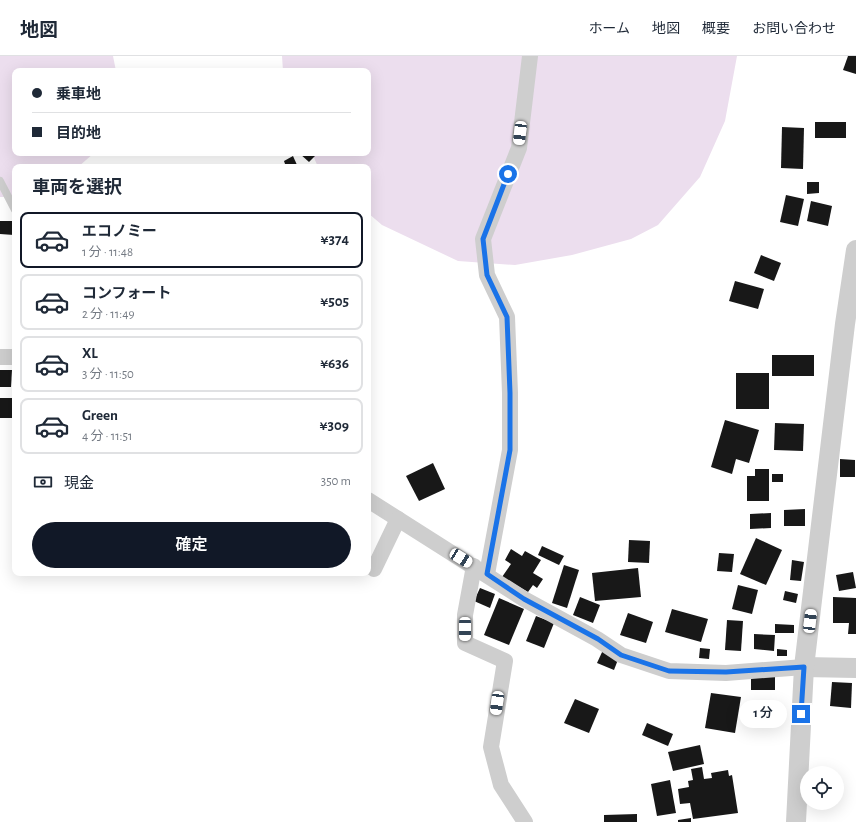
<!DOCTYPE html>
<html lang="ja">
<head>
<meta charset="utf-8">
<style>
	:root { --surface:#fff; --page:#f6f6f7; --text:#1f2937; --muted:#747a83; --line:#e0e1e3; --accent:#111827 }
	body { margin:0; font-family:"Alegreya Sans","Noto Sans JP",sans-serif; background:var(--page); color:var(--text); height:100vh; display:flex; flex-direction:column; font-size:15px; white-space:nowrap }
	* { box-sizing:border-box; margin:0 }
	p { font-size:13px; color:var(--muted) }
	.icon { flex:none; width:22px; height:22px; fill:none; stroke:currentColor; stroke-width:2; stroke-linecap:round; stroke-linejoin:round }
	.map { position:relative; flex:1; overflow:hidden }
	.details { position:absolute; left:12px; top:108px; width:359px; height:412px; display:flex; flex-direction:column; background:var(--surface); border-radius:8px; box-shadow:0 4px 16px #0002 }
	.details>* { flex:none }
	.hud { position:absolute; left:12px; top:12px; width:359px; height:88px; border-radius:8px; box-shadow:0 4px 16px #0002; display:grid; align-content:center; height:88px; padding:0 20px; background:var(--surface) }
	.fabs { position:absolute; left:800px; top:710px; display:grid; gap:8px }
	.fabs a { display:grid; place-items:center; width:44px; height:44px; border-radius:50%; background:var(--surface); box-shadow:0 4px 16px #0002; font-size:20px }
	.end { position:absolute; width:18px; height:18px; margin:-9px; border:5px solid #1a73e8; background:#fff; box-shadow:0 0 0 2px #fff }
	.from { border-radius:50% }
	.bubble { position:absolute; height:28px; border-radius:14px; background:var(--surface); box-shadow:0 4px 16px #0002; font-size:13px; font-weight:600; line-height:28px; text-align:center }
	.car { position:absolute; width:12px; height:24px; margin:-12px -6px; border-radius:5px; box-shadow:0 0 3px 1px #0007; background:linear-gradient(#fff 24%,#345 0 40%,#fff 0 76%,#345 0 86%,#fff 0) }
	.hud b { display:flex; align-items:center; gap:14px; height:38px; font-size:15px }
	.hud b+b { border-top:1px solid var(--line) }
	.hud i { width:10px; height:10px; background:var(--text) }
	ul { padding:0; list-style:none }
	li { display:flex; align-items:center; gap:12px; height:56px; margin:0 8px 6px; padding:0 12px; border:2px solid var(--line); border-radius:8px }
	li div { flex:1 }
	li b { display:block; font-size:15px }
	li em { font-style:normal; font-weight:600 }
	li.active { border-color:var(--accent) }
	li>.icon { width:36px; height:36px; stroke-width:1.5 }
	h2 { padding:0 20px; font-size:18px; line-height:48px }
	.pay { display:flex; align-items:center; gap:10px; height:44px; padding:0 20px; font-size:15px }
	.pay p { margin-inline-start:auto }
	.primary-button { display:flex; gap:8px; margin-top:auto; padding:8px 20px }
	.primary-button a { flex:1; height:46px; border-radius:24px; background:var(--accent); color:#fff; font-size:16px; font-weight:600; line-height:46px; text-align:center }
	header { display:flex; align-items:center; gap:24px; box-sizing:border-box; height:56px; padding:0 20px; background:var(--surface); border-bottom:1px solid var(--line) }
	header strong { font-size:19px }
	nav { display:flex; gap:22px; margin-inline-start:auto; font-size:14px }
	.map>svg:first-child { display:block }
</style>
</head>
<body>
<header>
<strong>地図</strong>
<nav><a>ホーム</a><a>地図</a><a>概要</a><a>お問い合わせ</a></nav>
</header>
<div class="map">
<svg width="856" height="766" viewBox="0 0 856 766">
	<rect width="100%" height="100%" fill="#fff"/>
	<g fill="#ecdeee">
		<path d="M0,0H113L116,15H15V97H94L78,111H15V141H0Z"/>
		<path d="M282,0H737L725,65L700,121L658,169L631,183L572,199L515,209L458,205L382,169L368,157V111H318L312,97H368V15H283Z"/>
	</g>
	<g fill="#181818">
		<path d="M848,0H856V18L843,14Z"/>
		<rect x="815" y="66" width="31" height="16"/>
		<path d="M782,71L804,72L803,113L781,112Z"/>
		<path d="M299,97H318L309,106Z"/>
		<path d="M293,100L297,109L286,111L284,105Z"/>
		<path d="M807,126H819V137L807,138Z"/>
		<path d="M786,139L804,143L798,170L780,166Z"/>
		<path d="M811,145L832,150L828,170L807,165Z"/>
		<path d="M0,165H14V179L0,178Z"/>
		<path d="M761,199L781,207L774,225L754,217Z"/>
		<path d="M735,225L764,233L758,253L729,245Z"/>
		<rect x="772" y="299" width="42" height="21"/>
		<path d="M0,314H12L11,331H0Z"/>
		<rect x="736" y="317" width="33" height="36"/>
		<rect x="0" y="342" width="12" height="20"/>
		<path d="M725,364L759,374L749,407L736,403L732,418L711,411Z"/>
		<path d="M775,367L804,368L803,395L774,394Z"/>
		<path d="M840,403L855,404V421H840Z"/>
		<path d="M433,407L445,433L419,445L406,420Z"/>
		<path d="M755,413H769V445H747V420H755Z"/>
		<rect x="772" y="418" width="11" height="8"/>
		<path d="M805,453V470H784V454Z"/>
		<path d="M771,457V472L750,473V458Z"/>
		<path d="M756,482L782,494L766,529L740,518Z"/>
		<path d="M629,484L650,485L649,507L628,506Z"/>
		<path d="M542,490L564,500L559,509L538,499Z"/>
		<path d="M511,493L522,500L525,495L541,504L533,517L543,523L537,532L533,529L528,536L502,521L511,508L505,504Z"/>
		<path d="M719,497L734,498L732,516L717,515Z"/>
		<path d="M792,504L804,506L801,525L790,524Z"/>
		<path d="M564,509L579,514L567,552L552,547Z"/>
		<path d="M638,512L641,541L595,545L592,517Z"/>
		<path d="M853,516L856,532L839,535L836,519Z"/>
		<path d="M738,529L758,534L752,558L732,553Z"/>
		<path d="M480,532L495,538L490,552L474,545Z"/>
		<path d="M785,535L798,538L796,547L783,544Z"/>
		<path d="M580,541L600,549L593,567L573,559Z"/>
		<path d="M833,541L856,542V578H848L849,567H833Z"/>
		<path d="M499,542L524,553L509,589L484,579Z"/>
		<path d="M672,553L708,563L701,586L665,576Z"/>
		<path d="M628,557L653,566L646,587L620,579Z"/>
		<path d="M536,560L554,567L544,592L526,585Z"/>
		<path d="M727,564L743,565L741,595L725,594Z"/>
		<path d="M775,568L794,569V577H775Z"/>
		<path d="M754,578L775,579L774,595L754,593Z"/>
		<path d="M700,592L710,593L709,603L699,602Z"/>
		<path d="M777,593L787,594V600H777Z"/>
		<path d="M603,594L619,601L614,614L597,607Z"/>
		<path d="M775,618V634H751V619Z"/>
		<path d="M832,626L852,627L851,652L830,650Z"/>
		<path d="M711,637L741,641L735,677L705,672Z"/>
		<path d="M575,643L599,653L589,677L564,667Z"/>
		<path d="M647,667L673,678L668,690L642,679Z"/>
		<path d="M700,689L704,708L673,715L668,696Z"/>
		<path d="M702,711L704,723L712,722L711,717L728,714L729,720L732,719L738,757L693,763L690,747L680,748L678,733L689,731L688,725L693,724L691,713Z"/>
		<path d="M670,724L676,757L657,760L651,728Z"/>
		<path d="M637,758V766H604V759Z"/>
		<path d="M691,762V766H678V764Z"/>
	</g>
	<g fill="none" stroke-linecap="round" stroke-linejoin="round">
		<path stroke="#cecece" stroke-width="8" d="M0,125L15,154"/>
		<g stroke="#cecece" stroke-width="16">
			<path d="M0,301H15"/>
			<path d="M368,444L524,543L597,583L621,599L669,615L726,617L804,611"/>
			<path d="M474,510L465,559V587L505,605L491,691L501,729L525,766"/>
			<path d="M374,513L398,463"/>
			<path d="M487,518L510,394V337L507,261L487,219L483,183L519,92L530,0"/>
		</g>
		<g stroke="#cecece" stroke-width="20">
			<path d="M804,611L856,612"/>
			<path d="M796,766L804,611L845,268L856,194"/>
		</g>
	</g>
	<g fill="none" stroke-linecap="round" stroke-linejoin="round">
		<path stroke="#1a73e8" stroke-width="5" d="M508,118L483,183L487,219L507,261L510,337V394L487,518L524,543L598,583L621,599L669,615L726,616L804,611L801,658"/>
	</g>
</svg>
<div class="fabs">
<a><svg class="icon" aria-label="locate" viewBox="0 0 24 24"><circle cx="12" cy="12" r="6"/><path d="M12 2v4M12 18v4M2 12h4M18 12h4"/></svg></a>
</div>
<i class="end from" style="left:508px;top:118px"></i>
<i class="end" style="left:801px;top:658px"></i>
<div class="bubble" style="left:739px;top:644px;width:48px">1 分</div>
<i class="car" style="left:520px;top:77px;rotate:187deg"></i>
<i class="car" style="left:461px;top:502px;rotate:122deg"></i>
<i class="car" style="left:810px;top:565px;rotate:7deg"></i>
<i class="car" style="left:465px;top:573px;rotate:180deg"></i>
<i class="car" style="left:497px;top:647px;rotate:188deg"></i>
<div class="hud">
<b><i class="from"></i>乗車地</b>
<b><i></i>目的地</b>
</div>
<section class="details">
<h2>車両を選択</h2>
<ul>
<li class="active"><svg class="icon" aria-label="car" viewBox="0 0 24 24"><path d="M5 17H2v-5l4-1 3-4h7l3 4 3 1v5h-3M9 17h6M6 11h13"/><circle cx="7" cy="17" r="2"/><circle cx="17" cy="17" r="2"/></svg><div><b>エコノミー</b><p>1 分 · 11:48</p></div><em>¥374</em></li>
<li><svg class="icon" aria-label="car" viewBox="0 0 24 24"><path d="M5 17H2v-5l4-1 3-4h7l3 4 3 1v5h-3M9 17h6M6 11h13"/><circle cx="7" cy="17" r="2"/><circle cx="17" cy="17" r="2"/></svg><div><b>コンフォート</b><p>2 分 · 11:49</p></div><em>¥505</em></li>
<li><svg class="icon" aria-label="car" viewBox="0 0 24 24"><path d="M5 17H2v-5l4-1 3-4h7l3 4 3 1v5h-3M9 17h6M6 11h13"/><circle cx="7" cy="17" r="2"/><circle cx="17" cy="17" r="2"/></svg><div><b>XL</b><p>3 分 · 11:50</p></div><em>¥636</em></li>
<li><svg class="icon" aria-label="car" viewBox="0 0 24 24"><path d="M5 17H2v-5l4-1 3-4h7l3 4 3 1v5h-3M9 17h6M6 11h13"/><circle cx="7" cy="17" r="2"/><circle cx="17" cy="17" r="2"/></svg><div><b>Green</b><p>4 分 · 11:51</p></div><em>¥309</em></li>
</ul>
<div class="pay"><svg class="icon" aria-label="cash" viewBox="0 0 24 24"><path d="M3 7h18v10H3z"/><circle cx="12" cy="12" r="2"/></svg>現金<p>350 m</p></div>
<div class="primary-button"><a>確定</a></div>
</section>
</div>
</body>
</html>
